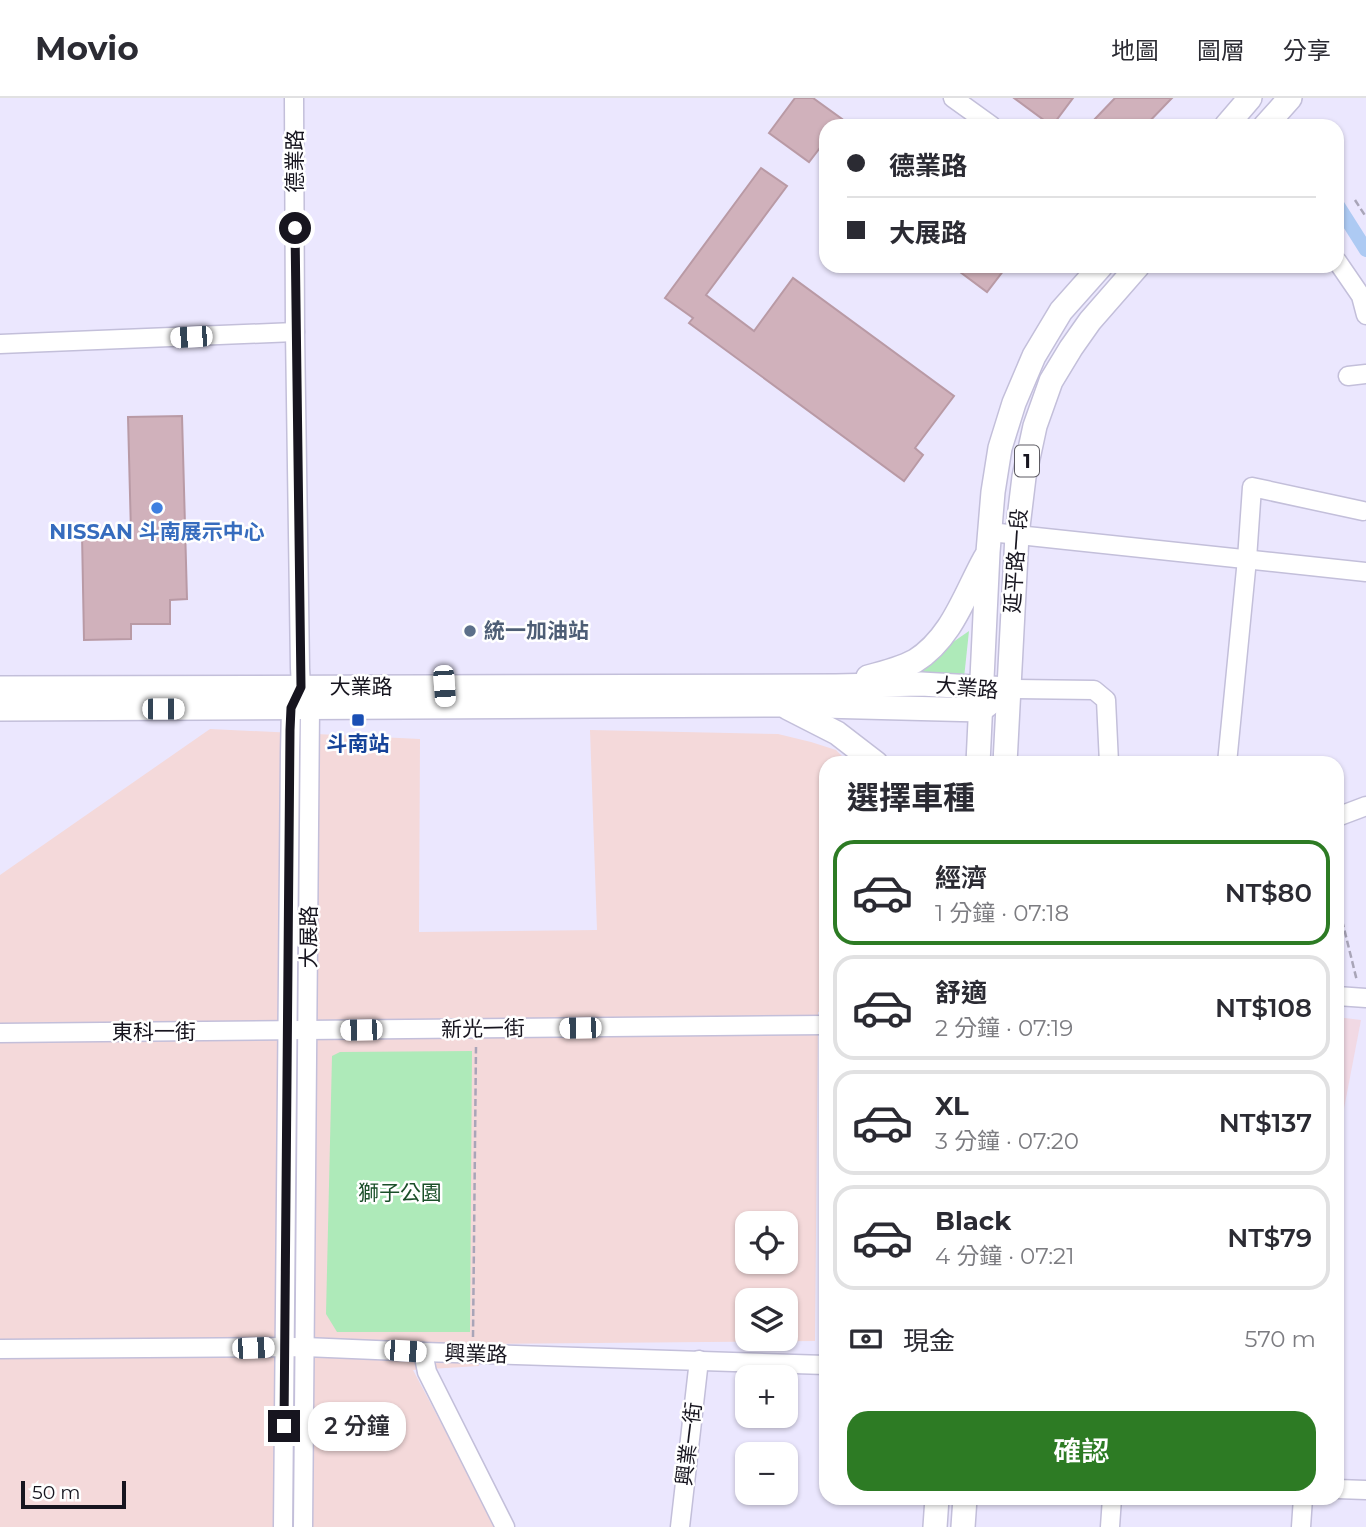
<!DOCTYPE html>
<html lang="zh-TW">
<head>
<meta charset="utf-8">
<style>
	:root { --surface:#fff; --page:#f2f2f3; --text:#2b2b33; --muted:#7c7c81; --line:#e1e1e2; --accent:#2d7b24 }
	body { margin:0; font-family:Montserrat,"Noto Sans TC",sans-serif; background:var(--page); color:var(--text); height:100vh; display:flex; flex-direction:column; font-size:26px; white-space:nowrap }
	* { box-sizing:border-box; margin:0 }
	p { font-size:23px; color:var(--muted) }
	.icon { flex:none; width:38px; height:38px; fill:none; stroke:currentColor; stroke-width:2; stroke-linecap:round; stroke-linejoin:round }
	.map { position:relative; flex:1; overflow:hidden }
	.panel { position:absolute; left:819px; top:658px; width:525px; height:749px; display:flex; flex-direction:column; background:var(--surface); border-radius:21px; box-shadow:0 2px 5px #0004 }
	.panel>* { flex:none }
	.guide { position:absolute; left:819px; top:21px; width:525px; height:154px; border-radius:21px; box-shadow:0 2px 5px #0004; display:grid; align-content:center; height:154px; padding:0 28px; background:var(--surface) }
	.controls { position:absolute; left:735px; top:1113px; display:grid; gap:14px }
	.controls a { display:grid; place-items:center; width:63px; height:63px; border-radius:14px; background:var(--surface); box-shadow:0 2px 5px #0004; font-size:35px }
	.scale { position:absolute; left:21px; bottom:18px; width:105px; box-sizing:border-box; padding-left:7px; border:4px solid #17151f; border-top:0; font-size:19px; line-height:24px; white-space:nowrap; color:#17151f; -webkit-text-stroke:5px #fff; paint-order:stroke }
	.end { position:absolute; width:32px; height:32px; margin:-16px; border:9px solid #17151f; background:#fff; box-shadow:0 0 0 4px #fff }
	.from { border-radius:50% }
	.bubble { position:absolute; height:49px; border-radius:21px; background:var(--surface); box-shadow:0 2px 5px #0004; font-size:23px; font-weight:600; line-height:49px; text-align:center }
	.car { position:absolute; width:21px; height:42px; margin:-21px -10px; border-radius:9px; box-shadow:0 0 5px 2px #0007; background:linear-gradient(#fff 24%,#345 0 40%,#fff 0 76%,#345 0 86%,#fff 0) }
	.guide b { display:flex; align-items:center; gap:24px; height:66px; font-size:26px }
	.guide b+b { border-top:2px solid var(--line) }
	.guide i { width:18px; height:18px; background:var(--text) }
	ul { padding:0; list-style:none }
	li { display:flex; align-items:center; gap:21px; height:105px; margin:0 14px 10px; padding:0 14px; border:4px solid var(--line); border-radius:21px }
	li div { flex:1 }
	li b { display:block; font-size:26px }
	li em { font-style:normal; font-weight:600 }
	li.active { border-color:var(--accent) }
	li>.icon { width:63px; height:63px; stroke-width:1.5 }
	h2 { padding:0 28px; font-size:32px; line-height:84px }
	.pay { display:flex; align-items:center; gap:18px; height:77px; padding:0 28px; font-size:26px }
	.pay p { margin-inline-start:auto }
	.primary-button { display:flex; gap:14px; margin-top:auto; padding:14px 28px }
	.primary-button a { flex:1; height:80px; border-radius:21px; background:var(--accent); color:#fff; font-size:28px; font-weight:600; line-height:80px; text-align:center }
	header { display:flex; align-items:center; gap:42px; box-sizing:border-box; height:98px; padding:0 35px; background:var(--surface); border-bottom:2px solid var(--line) }
	header strong { font-size:33px }
	nav { display:flex; gap:38px; margin-inline-start:auto; font-size:24px }
	.map>svg:first-child { display:block }
</style>
</head>
<body>
<header>
<strong>Movio</strong>
<nav><a>地圖</a><a>圖層</a><a>分享</a></nav>
</header>
<div class="map">
<svg width="1366" height="1429" viewBox="0 0 1366 1429">
	<rect width="100%" height="100%" fill="#ebe7fe"/>
	<path fill="#f4d9da" fill-rule="evenodd" d="M210,631L420,641L419,834L597,832L590,632L778,636L811,644L836,652L849,665H826V913L818,914L815,1243L480,1246L479,1268L413,1272L496,1429H0V777ZM747,1125H786V1164H747ZM747,1202H786V1241H747Z"/>
	<path fill="#f1d9e4" d="M1337,919L1361,922L1337,1047Z"/>
	<g fill="#aeeab9">
		<path d="M969,533L964,580L904,578Z"/>
		<path d="M472,953L470,1234H337L326,1216L332,958L340,954Z"/>
	</g>
	<g fill="none" stroke-linecap="round" stroke-linejoin="round">
		<path stroke="#adcaf3" stroke-width="14" d="M1337,106L1366,152"/>
	</g>
	<g fill="#d0b1bb" stroke="#b99aa5" stroke-width="2">
		<path d="M795,0H813L842,21L836,28H826V42L809,64L769,35Z"/>
		<path d="M1014,0H1073L1052,28Z"/>
		<path d="M1115,0H1172L1145,28H1099L1093,23Z"/>
		<path d="M761,70L787,88L706,197L754,233L793,180L954,298L915,350L923,357L904,383L689,225L693,220L665,200Z"/>
		<path d="M952,168H1007L987,194Z"/>
		<path d="M182,318L187,501L170,502V526H131V541L84,542L82,436L131,435L128,319Z"/>
	</g>
	<g fill="none" stroke-linecap="round" stroke-linejoin="round">
		<g stroke="#c3bfda" stroke-width="21">
			<g id="minor">
				<path d="M294,0L295,234L300,570L301,589L310,610L303,1429"/>
				<path d="M953,0L992,28"/>
				<path d="M1337,163L1361,198L1366,217"/>
				<path d="M0,246L295,234"/>
				<path d="M1348,278L1366,276"/>
				<path d="M990,434L1366,474"/>
				<path d="M1008,591L1094,592L1106,602L1109,665"/>
				<path d="M1227,665L1247,461L1252,389L1363,413"/>
				<path d="M1337,719L1366,708"/>
				<path d="M1337,898L1366,900"/>
				<path d="M0,935L826,927"/>
				<path d="M0,1251L305,1249L423,1254L826,1267"/>
				<path d="M423,1254L427,1274L505,1429"/>
				<path d="M1337,1391L1366,1392"/>
				<path d="M283,1429L290,654L291,610L297,598"/>
				<path d="M680,1429L699,1262"/>
				<path d="M1110,1429L1112,1400"/>
				<path d="M1301,1429L1303,1400"/>
			</g>
		</g>
		<g stroke="#c3bfda" stroke-width="26">
			<g id="major">
				<path d="M1226,28L1250,0"/>
				<path d="M1265,28L1290,0"/>
				<path d="M868,579C884,575 900,571 915,563C952,540 965,496 985,460"/>
				<path d="M0,590L836,588L921,586L1008,591"/>
				<path d="M788,610L837,635L876,665"/>
				<path d="M0,611L782,607L981,612L1008,591"/>
				<path d="M978,665L988,454L993,394L1000,350L1014,305L1034,258L1061,213L1101,168"/>
				<path d="M1005,665L1017,437L1024,379L1035,328L1051,283L1071,250L1090,223L1138,168"/>
				<path d="M935,1429L937,1400"/>
				<path d="M963,1429L965,1400"/>
			</g>
		</g>
		<g stroke="#a9a5b8" stroke-width="2.5" stroke-dasharray="7 3.5" stroke-linecap="butt">
			<path d="M1355,102L1366,119"/>
			<path d="M1337,802L1357,883"/>
			<path d="M473,1239L476,949"/>
		</g>
		<use href="#minor" stroke="#fff" stroke-width="18"/>
		<use href="#major" stroke="#fff" stroke-width="23"/>
	</g>
	<g fill="none" stroke-linecap="round" stroke-linejoin="round">
		<path stroke="#17151f" stroke-width="9" d="M284,1328L290,632L291,610L301,589L295,130"/>
	</g>
	<circle fill="#3f7fe0" stroke="#fff" stroke-width="2.5" cx="157" cy="410" r="7"/>
	<circle fill="#5c6f8a" stroke="#fff" stroke-width="2.5" cx="470" cy="533" r="7"/>
	<rect fill="#1a4fb4" stroke="#fff" stroke-width="2.5" x="351" y="615" width="14" height="14" rx="3.5"/>
	<g text-anchor="middle" stroke-width="5" stroke-linejoin="round" paint-order="stroke">
		<rect fill="#fff" stroke="#5d5b62" stroke-width="2" x="1015" y="347.5" width="24" height="31" rx="5"/>
		<g font-size="19" font-weight="bold" fill="#17151f">
			<text x="1027" y="370">1</text>
		</g>
		<g font-size="21" fill="#17151f" stroke="#fff">
			<text transform="translate(295 63) rotate(-90)" y="7">德業路</text>
			<text transform="translate(1016 463) rotate(-86)" y="7">延平路一段</text>
			<text x="361" y="596">大業路</text>
			<text transform="translate(967 590) rotate(5)" y="7">大業路</text>
			<text transform="translate(309 839) rotate(-90)" y="7">大展路</text>
			<text transform="translate(483 931) rotate(-1)" y="7">新光一街</text>
			<text x="154" y="941">東科一街</text>
			<text transform="translate(476 1256) rotate(2)" y="7">興業路</text>
			<text transform="translate(689 1346) rotate(-83)" y="7">興業一街</text>
		</g>
		<g font-size="21" font-weight="bold" fill="#366cbe" stroke="#fff">
			<text x="157" y="441">NISSAN 斗南展示中心</text>
		</g>
		<g font-size="21" font-weight="bold" fill="#4e5e75" stroke="#fff" text-anchor="start">
			<text x="484" y="540">統一加油站</text>
		</g>
		<g font-size="21" font-weight="bold" fill="#164399" stroke="#fff">
			<text x="358" y="653">斗南站</text>
		</g>
		<g font-size="21" fill="#1b4f29" stroke="#fff">
			<text x="400" y="1102">獅子公園</text>
		</g>
	</g>
</svg>
<div class="controls">
<a><svg class="icon" aria-label="locate" viewBox="0 0 24 24"><circle cx="12" cy="12" r="6"/><path d="M12 2v4M12 18v4M2 12h4M18 12h4"/></svg></a>
<a><svg class="icon" aria-label="layers" viewBox="0 0 24 24"><path d="M12 4l9 5-9 5-9-5zM3 14l9 5 9-5"/></svg></a>
<a>+</a>
<a>−</a>
</div>
<div class="scale">50 m</div>
<i class="end from" style="left:295px;top:130px"></i>
<i class="end" style="left:284px;top:1328px"></i>
<div class="bubble" style="left:308px;top:1304px;width:98px">2 分鐘</div>
<i class="car" style="left:191px;top:239px;rotate:267deg"></i>
<i class="car" style="left:444px;top:588px;rotate:176deg"></i>
<i class="car" style="left:163px;top:611px;rotate:90deg"></i>
<i class="car" style="left:580px;top:930px;rotate:269deg"></i>
<i class="car" style="left:361px;top:932px;rotate:269deg"></i>
<i class="car" style="left:253px;top:1250px;rotate:88deg"></i>
<i class="car" style="left:405px;top:1253px;rotate:94deg"></i>
<div class="guide">
<b><i class="from"></i>德業路</b>
<b><i></i>大展路</b>
</div>
<section class="panel">
<h2>選擇車種</h2>
<ul>
<li class="active"><svg class="icon" aria-label="car" viewBox="0 0 24 24"><path d="M5 17H2v-5l4-1 3-4h7l3 4 3 1v5h-3M9 17h6M6 11h13"/><circle cx="7" cy="17" r="2"/><circle cx="17" cy="17" r="2"/></svg><div><b>經濟</b><p>1 分鐘 · 07:18</p></div><em>NT$80</em></li>
<li><svg class="icon" aria-label="car" viewBox="0 0 24 24"><path d="M5 17H2v-5l4-1 3-4h7l3 4 3 1v5h-3M9 17h6M6 11h13"/><circle cx="7" cy="17" r="2"/><circle cx="17" cy="17" r="2"/></svg><div><b>舒適</b><p>2 分鐘 · 07:19</p></div><em>NT$108</em></li>
<li><svg class="icon" aria-label="car" viewBox="0 0 24 24"><path d="M5 17H2v-5l4-1 3-4h7l3 4 3 1v5h-3M9 17h6M6 11h13"/><circle cx="7" cy="17" r="2"/><circle cx="17" cy="17" r="2"/></svg><div><b>XL</b><p>3 分鐘 · 07:20</p></div><em>NT$137</em></li>
<li><svg class="icon" aria-label="car" viewBox="0 0 24 24"><path d="M5 17H2v-5l4-1 3-4h7l3 4 3 1v5h-3M9 17h6M6 11h13"/><circle cx="7" cy="17" r="2"/><circle cx="17" cy="17" r="2"/></svg><div><b>Black</b><p>4 分鐘 · 07:21</p></div><em>NT$79</em></li>
</ul>
<div class="pay"><svg class="icon" aria-label="cash" viewBox="0 0 24 24"><path d="M3 7h18v10H3z"/><circle cx="12" cy="12" r="2"/></svg>現金<p>570 m</p></div>
<div class="primary-button"><a>確認</a></div>
</section>
</div>
</body>
</html>
